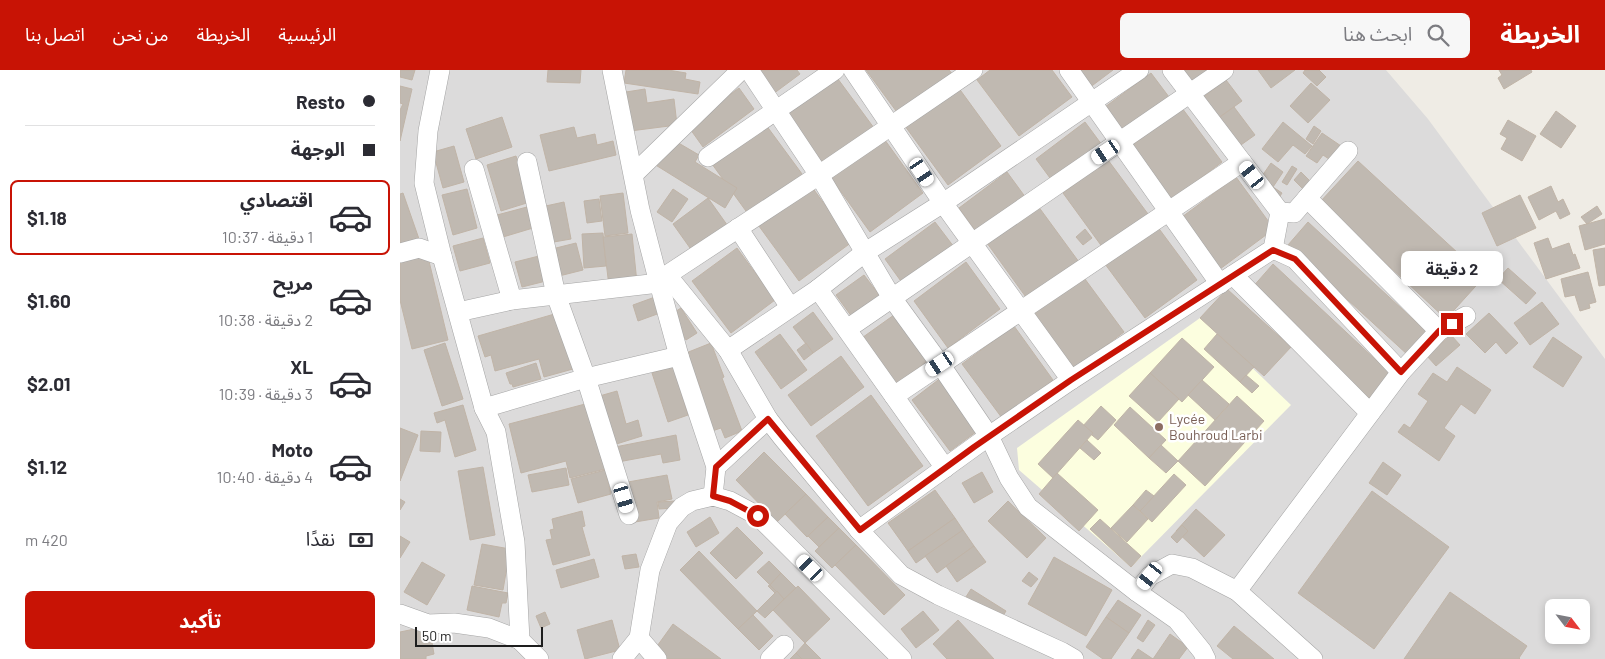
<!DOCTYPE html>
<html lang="ar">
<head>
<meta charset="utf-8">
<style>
	:root { --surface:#fff; --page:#f7f7f7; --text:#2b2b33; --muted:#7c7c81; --line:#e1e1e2; --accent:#c81305 }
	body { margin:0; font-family:Barlow,"Noto Sans Arabic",sans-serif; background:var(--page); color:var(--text); direction:rtl; height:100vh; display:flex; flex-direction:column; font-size:19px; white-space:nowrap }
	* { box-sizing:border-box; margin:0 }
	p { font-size:16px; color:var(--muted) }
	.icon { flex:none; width:28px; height:28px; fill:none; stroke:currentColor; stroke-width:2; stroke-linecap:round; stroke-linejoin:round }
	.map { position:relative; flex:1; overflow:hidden; direction:ltr }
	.drawer { display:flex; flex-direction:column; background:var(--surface); width:400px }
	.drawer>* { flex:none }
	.guide { display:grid; align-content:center; height:110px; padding:0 25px; background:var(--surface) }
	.needle { width:32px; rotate:122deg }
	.tools { position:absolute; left:1145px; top:529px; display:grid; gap:10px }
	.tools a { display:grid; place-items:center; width:45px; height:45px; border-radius:8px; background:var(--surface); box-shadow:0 2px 8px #0003; font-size:25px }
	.scale { position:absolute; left:15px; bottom:12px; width:128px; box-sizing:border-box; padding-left:5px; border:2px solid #1e1e1e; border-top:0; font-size:14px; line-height:18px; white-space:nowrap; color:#1e1e1e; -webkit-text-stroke:4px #fff; paint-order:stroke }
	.end { position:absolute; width:22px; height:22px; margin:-11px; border:6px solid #c81305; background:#fff; box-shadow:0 0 0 2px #fff }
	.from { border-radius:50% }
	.bubble { position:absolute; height:35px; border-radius:8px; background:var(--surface); box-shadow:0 2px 8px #0003; font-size:16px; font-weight:700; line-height:35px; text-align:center; direction:rtl }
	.car { position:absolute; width:15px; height:30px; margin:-15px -8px; border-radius:6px; box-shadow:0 0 4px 1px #0007; background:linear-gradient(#fff 24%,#345 0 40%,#fff 0 76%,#345 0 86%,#fff 0) }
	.guide b { display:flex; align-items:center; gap:18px; height:48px; font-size:19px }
	.guide b+b { border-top:1px solid var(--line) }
	.guide i { width:12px; height:12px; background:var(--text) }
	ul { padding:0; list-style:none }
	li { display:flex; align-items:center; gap:15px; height:75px; margin:0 10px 8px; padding:0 15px; border:2px solid transparent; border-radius:8px }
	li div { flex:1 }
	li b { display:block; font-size:19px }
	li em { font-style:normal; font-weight:700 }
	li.current { border-color:var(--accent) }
	li>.icon { width:45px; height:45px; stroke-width:1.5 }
	.pay { display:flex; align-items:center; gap:12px; height:55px; padding:0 25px; font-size:19px }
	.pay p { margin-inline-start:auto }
	.button { display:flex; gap:10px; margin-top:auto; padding:10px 25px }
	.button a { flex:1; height:58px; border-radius:8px; background:var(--accent); color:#fff; font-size:20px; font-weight:700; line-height:58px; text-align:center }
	header { display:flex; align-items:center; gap:30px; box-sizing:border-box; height:70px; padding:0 25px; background:var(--accent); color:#fff }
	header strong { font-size:24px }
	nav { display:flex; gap:28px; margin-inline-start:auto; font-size:18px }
	.search { width:350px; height:45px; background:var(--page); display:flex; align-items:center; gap:12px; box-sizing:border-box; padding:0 18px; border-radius:8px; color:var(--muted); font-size:19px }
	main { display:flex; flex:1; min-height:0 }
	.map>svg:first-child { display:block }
</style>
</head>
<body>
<header>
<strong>الخريطة</strong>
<div class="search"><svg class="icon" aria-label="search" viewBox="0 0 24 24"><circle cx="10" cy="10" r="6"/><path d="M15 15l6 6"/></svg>ابحث هنا</div>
<nav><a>الرئيسية</a><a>الخريطة</a><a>من نحن</a><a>اتصل بنا</a></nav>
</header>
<main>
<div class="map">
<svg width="1205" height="589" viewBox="0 0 1205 589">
	<rect width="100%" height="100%" fill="#efece5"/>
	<path fill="#dcdbdb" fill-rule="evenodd" d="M0,0H986L1028,49L1205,289V589H0ZM1154,538H1181V565H1154Z"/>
	<path fill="#fcfedf" d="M800,248L891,335L731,497L619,400L617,378Z"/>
	<g fill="#c0b9b1" stroke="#c0b4a7">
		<path d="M0,0H15L12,10L0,7Z"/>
		<path d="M148,0H181L180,13L147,12Z"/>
		<path d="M226,0H268L286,3L285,9L300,12L298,24L224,13Z"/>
		<path d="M357,0H397L400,4L373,24Z"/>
		<path d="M466,0H549L553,5L499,45Z"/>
		<path d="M590,0H652L672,27L619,66L577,10Z"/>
		<path d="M676,0H713L689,18Z"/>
		<path d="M784,0H811L793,13Z"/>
		<path d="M858,0H895L871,18Z"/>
		<path d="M905,0H919L926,7L917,16L903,3Z"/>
		<path d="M1099,0H1131L1132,2L1104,19L1098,8L1102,5Z"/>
		<path d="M751,3L769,27L723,61L705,37Z"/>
		<path d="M435,5L474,58L423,96L384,43Z"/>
		<path d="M826,10L842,31L817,49L802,28Z"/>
		<path d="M911,13L930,30L908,53L890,36Z"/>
		<path d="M0,16L12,19L0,71V40L3,34L0,33Z"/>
		<path d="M558,17L601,76L548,115L505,56Z"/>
		<path d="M339,18L354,39L303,77L288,56Z"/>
		<path d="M245,19L247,33L274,29L277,55L230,61L226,22Z"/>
		<path d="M834,37L855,65L838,77L817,49Z"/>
		<path d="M782,38L822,92L770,131L730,77Z"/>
		<path d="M1156,41L1176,56L1161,78L1140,64Z"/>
		<path d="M102,47L112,77L76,89L66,59Z"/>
		<path d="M1108,50L1136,66L1122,91L1101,79L1107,68L1100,64Z"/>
		<path d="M685,52L702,75L653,112L636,89Z"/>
		<path d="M883,52L912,76L905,84L893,75L878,92L862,79Z"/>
		<path d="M366,55L405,108L351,148L312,94Z"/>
		<path d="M914,56L921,61L913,74L906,69Z"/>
		<path d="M174,57L177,68L195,64L197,75L213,71L216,85L149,101L140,65Z"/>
		<path d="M922,63L944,78L935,93L923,85L917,93L906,86Z"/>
		<path d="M482,66L523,123L470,162L429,105Z"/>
		<path d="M270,68L299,85L295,92L337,118L325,138L254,94Z"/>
		<path d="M54,76L64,112L43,118L33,82Z"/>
		<path d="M116,86L130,132L101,141L87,95Z"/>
		<path d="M708,90L748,144L703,178L663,123Z"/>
		<path d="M958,91L1084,207L1046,249L920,132Z"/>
		<path d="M871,93L883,102L873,117L882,123L875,134L853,119Z"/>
		<path d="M892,96L897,99L887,115L882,112Z"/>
		<path d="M607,102L626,128L578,164L559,138Z"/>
		<path d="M901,102L912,113L905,121L894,110Z"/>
		<path d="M836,107L874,159L820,199L782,147Z"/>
		<path d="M409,113L452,172L399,211L356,152Z"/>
		<path d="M1151,116L1158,132L1163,129L1170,144L1160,149L1156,141L1139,150L1128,127Z"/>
		<path d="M67,119L77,158L53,165L42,125Z"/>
		<path d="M273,119L288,129L272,152L257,142Z"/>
		<path d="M3,123L19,169L0,176V124Z"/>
		<path d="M223,123L228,163L205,166L200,126Z"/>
		<path d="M1120,125L1136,158L1097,176L1082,143Z"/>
		<path d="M308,128L330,159L295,185L273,154Z"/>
		<path d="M199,129L202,151L187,153L184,131Z"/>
		<path d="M164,132L171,169L148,173L141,137Z"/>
		<path d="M638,136L679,192L628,230L587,173Z"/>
		<path d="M1197,136L1202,144L1187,154L1181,147Z"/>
		<path d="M127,137L133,158L103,167L97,145Z"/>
		<path d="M1205,149V174L1185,180L1179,156Z"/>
		<path d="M535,152L554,177L503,214L485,189Z"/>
		<path d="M908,152L1029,264L1009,286L888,175Z"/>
		<path d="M757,156L797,210L745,248L705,194Z"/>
		<path d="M685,159L692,168L683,175L676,167Z"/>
		<path d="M203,163L206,196L184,198L182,164Z"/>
		<path d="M232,164L237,213L209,216L203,167Z"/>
		<path d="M83,168L90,193L60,201L53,176Z"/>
		<path d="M1148,168L1152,179L1169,173L1173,185L1175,184L1180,198L1146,209L1134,173Z"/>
		<path d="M176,173L183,200L155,207L148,180Z"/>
		<path d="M337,178L375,230L331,263L292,211Z"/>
		<path d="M1205,178V215L1199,216L1193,180Z"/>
		<path d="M27,183L48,270L12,279L0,230V190Z"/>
		<path d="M143,185L150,210L122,217L115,192Z"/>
		<path d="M566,192L600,239L548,278L514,231Z"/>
		<path d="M873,194L991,304L969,328L851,219Z"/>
		<path d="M1108,198L1136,223L1126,234L1098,209Z"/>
		<path d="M1188,202L1196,232L1189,234L1190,238L1180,241L1175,225L1165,227L1161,209Z"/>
		<path d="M464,205L480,226L452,247L436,225Z"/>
		<path d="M682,205L724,262L673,300L631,243Z"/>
		<path d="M827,219L891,277L864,306L800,248Z"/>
		<path d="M255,227L260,243L238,251L233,235Z"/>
		<path d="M1142,232L1159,254L1130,275L1114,253Z"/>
		<path d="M281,238L297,263L286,270L270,245Z"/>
		<path d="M413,242L433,269L413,283L393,257Z"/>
		<path d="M158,243L173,299L144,307L139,289L95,301L91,285L85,287L78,266Z"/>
		<path d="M1089,243L1118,273L1106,284L1096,272L1085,283L1066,264Z"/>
		<path d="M494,245L528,291L493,316L459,270Z"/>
		<path d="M614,256L653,310L602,348L562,294Z"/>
		<path d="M380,264L407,300L381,319L355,282Z"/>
		<path d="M817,264L854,297L840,312L804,279Z"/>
		<path d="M1051,265L1060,275L1036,296L1027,286Z"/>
		<path d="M1153,267L1182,287L1163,317L1133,297Z"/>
		<path d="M782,268L814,297L782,332L750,303Z"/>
		<path d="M45,273L63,329L42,336L24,280Z"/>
		<path d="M311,273L324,307L322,308L342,361L325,368L321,358L312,361L297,321L301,319L286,283Z"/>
		<path d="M406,273L413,283L404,290L397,280Z"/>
		<path d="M441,286L464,317L411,356L388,325Z"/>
		<path d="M136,293L141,309L113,317L112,314H110L106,303Z"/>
		<path d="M273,296L288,345L268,352L252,303Z"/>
		<path d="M1057,297L1091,320L1075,344L1061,334L1044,358L1055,366L1039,391L998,362L1004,354L1010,358L1028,331L1018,324L1033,303L1047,312Z"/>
		<path d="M750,303L779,329L758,352L729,326Z"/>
		<path d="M846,305L859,316L852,323L840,312Z"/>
		<path d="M542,307L580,359L550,381L512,330Z"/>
		<path d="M802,310L829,334L815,350L788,325Z"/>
		<path d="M217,321L226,354L238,350L242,366L210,376L196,327Z"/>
		<path d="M471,325L523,396L468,436L416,366Z"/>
		<path d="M837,326L864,351L805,416L778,391Z"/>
		<path d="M189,333L209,398L170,408L166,391L121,403L109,354Z"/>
		<path d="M63,335L76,380L55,387L45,350L37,353L34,343Z"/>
		<path d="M701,336L716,350L698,370L682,357Z"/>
		<path d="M730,337L766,370L749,388L714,355Z"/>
		<path d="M678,350L693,363L653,408L638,394Z"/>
		<path d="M0,358L18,365L0,411Z"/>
		<path d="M21,361L41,362L40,382L20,381Z"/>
		<path d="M276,365L280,390L263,393L261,384L218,392L215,377Z"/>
		<path d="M687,370L701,383L694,390L680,378Z"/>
		<path d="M761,375L778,391L766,403L749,388Z"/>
		<path d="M364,382L406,424L377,452L336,410Z"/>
		<path d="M983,392L1001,405L987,425L969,413Z"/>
		<path d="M83,397L95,465L70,470L58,401Z"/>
		<path d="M166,398L169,415L132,422L128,405Z"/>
		<path d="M205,400L211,424L178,433L171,409Z"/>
		<path d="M582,402L593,422L574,433L562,413Z"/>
		<path d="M657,403L698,440L679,461L639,424Z"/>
		<path d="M774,404L786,415L752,452L740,441Z"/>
		<path d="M267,405L272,429L257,432L259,448L235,452L228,412Z"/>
		<path d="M535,420L555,448L508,481L488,453Z"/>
		<path d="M746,420L754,426L740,441L733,435Z"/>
		<path d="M972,421L1049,477L974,579L898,523Z"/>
		<path d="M406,424L428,447L407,467L385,444Z"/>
		<path d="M0,429L5,432L0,440Z"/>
		<path d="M275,431L276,438L259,439L258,432Z"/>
		<path d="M608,431L646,468L627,488L588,451Z"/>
		<path d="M733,435L748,449L727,472L711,458Z"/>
		<path d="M796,439L825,465L804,487L776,461Z"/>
		<path d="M182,441L185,456L182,457L190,485L153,495L146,470L152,469L150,460L154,459L152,449Z"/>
		<path d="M310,447L319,463L296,477L287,462Z"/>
		<path d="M428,447L439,458L419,477L408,466Z"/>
		<path d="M555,448L563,460L516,493L508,481Z"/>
		<path d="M700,449L741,486L731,497L690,459Z"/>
		<path d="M782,455L788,461L777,473L771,467Z"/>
		<path d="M337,457L363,483L336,509L310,483Z"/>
		<path d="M439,458L456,475L432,498L415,481Z"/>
		<path d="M563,460L574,476L537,503L525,486Z"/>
		<path d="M0,466L10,472L0,488Z"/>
		<path d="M82,474L110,479L103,520L74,515Z"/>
		<path d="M456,475L505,525L484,545L435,495Z"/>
		<path d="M574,476L586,492L557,512L546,496Z"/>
		<path d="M299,481L357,541L338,559L280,500Z"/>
		<path d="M236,484L239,497L225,499L222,486Z"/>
		<path d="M654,487L712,520L686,566L628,534Z"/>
		<path d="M194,489L199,507L161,518L156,500Z"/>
		<path d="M369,491L381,503L370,515L357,502Z"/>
		<path d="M22,492L45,505L27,535L4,522Z"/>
		<path d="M629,502L638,509L631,517L622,511Z"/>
		<path d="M381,503L396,518L384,529L370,515Z"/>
		<path d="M370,515L384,529L383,531L368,516Z"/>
		<path d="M72,516L108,523L106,533H102L99,547L67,540Z"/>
		<path d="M398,516L430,549L405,573L373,540Z"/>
		<path d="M571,519L606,541L599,552L564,530Z"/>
		<path d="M377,521L384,529L365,548L357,541Z"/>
		<path d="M1050,522L1127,576L1119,588L1120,589H1004Z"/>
		<path d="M718,530L741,545L729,563L706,547Z"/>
		<path d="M523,541L539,560L516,578L501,559Z"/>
		<path d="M145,542L150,554L141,558L136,546Z"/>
		<path d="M353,545L373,566L359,580L338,559Z"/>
		<path d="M706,547L729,563L711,589H703L686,577Z"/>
		<path d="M212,550L220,580L185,589L177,560Z"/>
		<path d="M558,550L594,589H547L533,574Z"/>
		<path d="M748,550L755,555L743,572L737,568Z"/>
		<path d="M273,554L321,589H268L255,579Z"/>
		<path d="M29,556L34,584L26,586V589H0V562Z"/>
		<path d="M834,556L874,589H833L817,576Z"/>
		<path d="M770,564L788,577L779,589H753Z"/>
		<path d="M405,573L421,589H402L396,583Z"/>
		<path d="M738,579L753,589H731Z"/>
		<path d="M396,583L402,589H390Z"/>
	</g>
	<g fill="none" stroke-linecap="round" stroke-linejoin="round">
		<g stroke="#a5a5a5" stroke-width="20">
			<g id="minor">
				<path d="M40,0L28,61L24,113L42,186L84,338L96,362L115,472L120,570L139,589"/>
				<path d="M212,0L240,140L259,213L279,286L316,397"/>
				<path d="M349,0L419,105L492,228L540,294L589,366L609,408L628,437L737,522L777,550L802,581L806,589"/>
				<path d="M453,0L543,133L671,310"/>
				<path d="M669,0L820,214"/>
				<path d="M308,87L435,0"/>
				<path d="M127,92L156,225L186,308L229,445"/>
				<path d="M74,99L112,230"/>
				<path d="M234,104L341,0"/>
				<path d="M907,128L1039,261L1066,246"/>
				<path d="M880,142L894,143L948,81"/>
				<path d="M338,158L390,237"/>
				<path d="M873,179L895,189L1001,302"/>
				<path d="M0,183L19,178L42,186"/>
				<path d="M267,205L328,280L368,349L382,367L459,460L501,505L538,525L662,582L674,589"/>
				<path d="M833,205L970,343"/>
				<path d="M418,219L545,398"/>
				<path d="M58,242L112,230L259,213L267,205L419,105L573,0"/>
				<path d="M447,259L824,0"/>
				<path d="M328,280L418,219L464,183L543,133L739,0"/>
				<path d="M494,326L842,92"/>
				<path d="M84,338L186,308L279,286"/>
				<path d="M313,426L316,397L368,349"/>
				<path d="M459,460L589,366L671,310L873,179L880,142L772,0"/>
				<path d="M837,521L1001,302L1039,261"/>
				<path d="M737,522L750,506L772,494L792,498L837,521L913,589"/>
				<path d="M0,544L28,554L54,553L89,558L120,570"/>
				<path d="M239,568L257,589"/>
				<path d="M222,589L239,568L250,500L268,453L282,437L292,431L313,426L330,431L358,446L502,589"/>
				<path d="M370,589L384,575"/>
			</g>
		</g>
		<use href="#minor" stroke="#fff" stroke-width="19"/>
	</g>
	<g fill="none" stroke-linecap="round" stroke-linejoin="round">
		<path stroke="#c81305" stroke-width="6" d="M358,446L330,431L313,426L316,397L368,349L460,460L574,377L671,310L873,180L895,189L1001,302L1039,261L1052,254"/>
	</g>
	<circle fill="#8d6e63" stroke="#fff" stroke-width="2" cx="759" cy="357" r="5"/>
	<g text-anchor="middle" stroke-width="5" stroke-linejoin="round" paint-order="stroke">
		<g font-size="14" fill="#785e54" stroke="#fff" text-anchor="start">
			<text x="769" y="354">Lycée<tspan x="769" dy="16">Bouhroud Larbi</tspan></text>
		</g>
	</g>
</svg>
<div class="tools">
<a><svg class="needle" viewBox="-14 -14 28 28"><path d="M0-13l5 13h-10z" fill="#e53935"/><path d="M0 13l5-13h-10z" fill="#7c7c81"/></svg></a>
</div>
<div class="scale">50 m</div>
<i class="end from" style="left:358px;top:446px"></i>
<i class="end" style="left:1052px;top:254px"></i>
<div class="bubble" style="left:1001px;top:181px;width:102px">2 دقيقة</div>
<i class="car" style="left:706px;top:82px;rotate:236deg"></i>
<i class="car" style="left:522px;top:102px;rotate:146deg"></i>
<i class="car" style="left:852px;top:105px;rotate:323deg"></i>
<i class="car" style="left:540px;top:294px;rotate:236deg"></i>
<i class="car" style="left:224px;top:428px;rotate:163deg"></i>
<i class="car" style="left:410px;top:498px;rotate:315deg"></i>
<i class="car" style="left:750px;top:506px;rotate:219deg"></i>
</div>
<section class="drawer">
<div class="guide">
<b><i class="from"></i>Resto</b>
<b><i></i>الوجهة</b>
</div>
<ul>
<li class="current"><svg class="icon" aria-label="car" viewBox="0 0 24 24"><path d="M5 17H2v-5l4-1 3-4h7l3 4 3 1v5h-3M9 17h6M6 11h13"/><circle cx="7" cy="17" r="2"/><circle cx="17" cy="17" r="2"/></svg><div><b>اقتصادي</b><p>1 دقيقة · 10:37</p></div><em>$1.18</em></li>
<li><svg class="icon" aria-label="car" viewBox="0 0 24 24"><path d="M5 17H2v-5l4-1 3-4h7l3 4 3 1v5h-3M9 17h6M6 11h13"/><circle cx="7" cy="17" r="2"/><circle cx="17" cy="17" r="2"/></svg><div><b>مريح</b><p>2 دقيقة · 10:38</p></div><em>$1.60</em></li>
<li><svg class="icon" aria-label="car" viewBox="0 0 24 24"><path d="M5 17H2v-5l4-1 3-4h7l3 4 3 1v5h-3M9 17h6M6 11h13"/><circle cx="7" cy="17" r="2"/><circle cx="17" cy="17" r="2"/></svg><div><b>XL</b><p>3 دقيقة · 10:39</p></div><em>$2.01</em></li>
<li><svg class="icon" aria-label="car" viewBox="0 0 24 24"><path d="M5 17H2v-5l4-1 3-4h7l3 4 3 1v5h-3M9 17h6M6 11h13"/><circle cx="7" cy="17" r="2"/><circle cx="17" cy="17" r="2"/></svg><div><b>Moto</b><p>4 دقيقة · 10:40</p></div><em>$1.12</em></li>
</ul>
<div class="pay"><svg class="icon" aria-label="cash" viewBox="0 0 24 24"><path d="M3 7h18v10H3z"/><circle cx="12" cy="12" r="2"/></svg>نقدًا<p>420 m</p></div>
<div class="button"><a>تأكيد</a></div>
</section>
</main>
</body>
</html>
